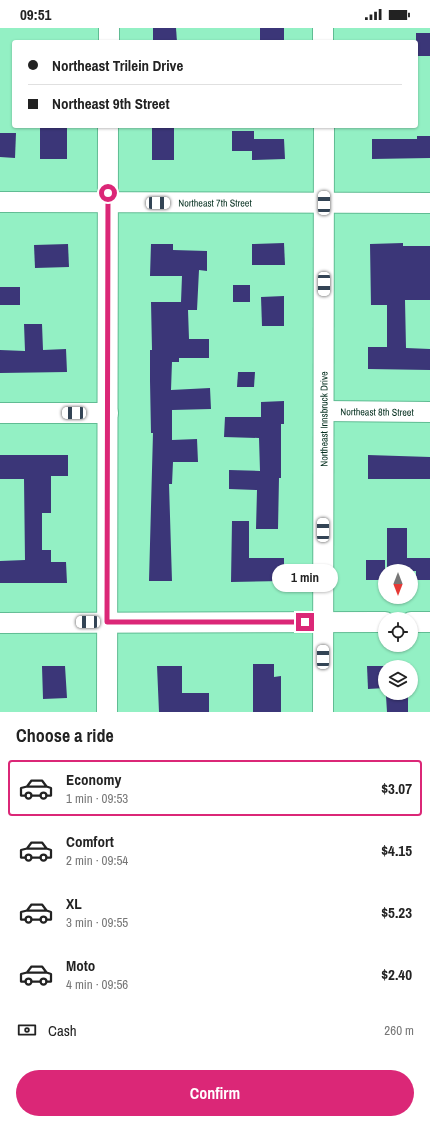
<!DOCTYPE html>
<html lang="en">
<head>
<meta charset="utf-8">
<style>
	:root { --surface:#fff; --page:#f2f2f2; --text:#222; --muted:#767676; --line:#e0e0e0; --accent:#db2777 }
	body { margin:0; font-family:"Archivo Narrow",sans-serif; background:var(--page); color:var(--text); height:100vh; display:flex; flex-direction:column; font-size:15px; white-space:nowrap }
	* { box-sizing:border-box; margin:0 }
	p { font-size:13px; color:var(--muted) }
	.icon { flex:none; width:22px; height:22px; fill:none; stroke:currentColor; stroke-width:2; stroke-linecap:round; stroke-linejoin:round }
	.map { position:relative; height:684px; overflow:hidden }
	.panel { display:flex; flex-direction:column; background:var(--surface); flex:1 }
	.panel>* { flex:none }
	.top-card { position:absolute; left:12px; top:12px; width:406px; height:88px; border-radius:4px; box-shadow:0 1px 3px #0004; display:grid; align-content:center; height:88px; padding:0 16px; background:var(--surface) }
	.needle { width:26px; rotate:180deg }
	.fabs { position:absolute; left:378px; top:536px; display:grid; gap:8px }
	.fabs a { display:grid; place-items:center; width:40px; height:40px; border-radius:50%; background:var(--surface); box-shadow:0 1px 3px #0004; font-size:20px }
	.end { position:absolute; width:18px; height:18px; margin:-9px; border:5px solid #db2777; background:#fff; box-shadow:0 0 0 2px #fff }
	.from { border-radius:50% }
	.bubble { position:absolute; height:28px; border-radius:14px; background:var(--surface); box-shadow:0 1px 3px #0004; font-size:13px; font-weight:800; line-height:28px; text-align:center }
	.car { position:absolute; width:12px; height:24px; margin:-12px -6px; border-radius:5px; box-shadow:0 0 3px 1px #0007; background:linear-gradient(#fff 24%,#345 0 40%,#fff 0 76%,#345 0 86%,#fff 0) }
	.top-card b { display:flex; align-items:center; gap:14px; height:38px; font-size:15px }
	.top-card b+b { border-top:1px solid var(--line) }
	.top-card i { width:10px; height:10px; background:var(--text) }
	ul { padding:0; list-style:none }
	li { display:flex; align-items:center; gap:12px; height:56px; margin:0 8px 6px; padding:0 8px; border:2px solid transparent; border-radius:4px }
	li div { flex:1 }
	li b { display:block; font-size:15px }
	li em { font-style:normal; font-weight:800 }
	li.current { border-color:var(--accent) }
	li>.icon { width:36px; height:36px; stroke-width:1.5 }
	h2 { padding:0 16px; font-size:18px; line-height:48px }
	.pay { display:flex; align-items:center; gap:10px; height:44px; padding:0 16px; font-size:15px }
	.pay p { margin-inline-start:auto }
	.action { display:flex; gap:8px; margin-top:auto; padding:8px 16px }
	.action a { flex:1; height:46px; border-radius:24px; background:var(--accent); color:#fff; font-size:16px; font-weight:800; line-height:46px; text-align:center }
	.status { display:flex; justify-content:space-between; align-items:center; height:28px; padding:0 20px; background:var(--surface); direction:ltr }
	.status svg { height:11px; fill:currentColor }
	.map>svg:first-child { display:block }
</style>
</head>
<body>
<div class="status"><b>09:51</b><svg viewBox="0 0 49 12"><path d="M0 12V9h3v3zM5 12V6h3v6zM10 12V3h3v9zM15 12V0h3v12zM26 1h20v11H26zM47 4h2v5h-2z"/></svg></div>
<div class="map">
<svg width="430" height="684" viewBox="0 0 430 684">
	<rect width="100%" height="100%" fill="#93f0c4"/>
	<g fill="#3b3678">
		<path d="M153,0H176L177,14H153Z"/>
		<rect x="260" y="0" width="24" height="14"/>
		<rect x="416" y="5" width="14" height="23"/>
		<rect x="40" y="98" width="27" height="33"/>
		<rect x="152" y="100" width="22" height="32"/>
		<path d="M232,103H254V111H284L285,131L252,132V123H232Z"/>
		<path d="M0,105H16L15,130L0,129Z"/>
		<path d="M417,108H430V130L372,131V111H417Z"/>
		<path d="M284,215L285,237H252V216Z"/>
		<path d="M403,215V218H430V272H405L406,320L430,321V342L368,341V319H387V277H371L370,216Z"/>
		<path d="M68,216L69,239L35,240L34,217Z"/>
		<path d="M151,216H173V222L207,223V243L199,242L197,282H188L189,311H209V330H179V334H172L171,362L210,360L211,381L172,382V412L197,411L198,434H173L172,456H169L172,553H149L153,405H151L150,353V322H152L151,274H181L182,248H150Z"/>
		<rect x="233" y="257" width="17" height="17"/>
		<rect x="0" y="259" width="20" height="18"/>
		<path d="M284,268V298H262L261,269Z"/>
		<path d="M24,296H42L43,322L66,321L67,344L0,345V322L25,323Z"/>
		<path d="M238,344H255L254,359H237Z"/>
		<path d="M284,373V396H281V450H279L278,501H256L257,462L229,461V442L260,443L259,410L224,409L225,389H261V374Z"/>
		<path d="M0,427H68V448H51V485H42V522H51V534H66L67,555H0V533L25,532L24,451H0Z"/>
		<path d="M368,427L430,429V451H368Z"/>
		<path d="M232,493H249V530H284V553L231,554Z"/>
		<path d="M387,500H407V530H430V552H416V543H387Z"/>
		<rect x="366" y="532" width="19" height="20"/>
		<path d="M253,636H274V649L281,648V684H253Z"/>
		<path d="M42,638H65L67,670L43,671Z"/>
		<path d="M157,638H182V665H209V684H159Z"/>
		<path d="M367,638H385V660L368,661Z"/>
		<path d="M408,667V684H387L386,668Z"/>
	</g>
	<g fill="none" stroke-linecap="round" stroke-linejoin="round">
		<g stroke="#60bc93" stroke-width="22">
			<g id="minor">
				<path d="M323,0V14"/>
				<path d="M109,14V0"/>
				<path id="s1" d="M0,174L430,175"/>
				<path id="s2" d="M324,383L430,384"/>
				<path d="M0,385H108"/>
				<path d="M411,594H430"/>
				<path d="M0,595L385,594"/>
				<path d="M107,684L108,98"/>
				<path id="s3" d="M323,684L324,98"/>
			</g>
		</g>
		<use href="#minor" stroke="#fff" stroke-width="20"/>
	</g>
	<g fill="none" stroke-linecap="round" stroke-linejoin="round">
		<path stroke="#db2777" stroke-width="5" d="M108,165L107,594H305"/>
	</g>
	<g text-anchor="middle" stroke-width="4" stroke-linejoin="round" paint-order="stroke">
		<g font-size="10" fill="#052f1f" stroke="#edfff5">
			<text dy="4" stroke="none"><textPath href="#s1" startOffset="215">Northeast 7th Street</textPath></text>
			<text dy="4" stroke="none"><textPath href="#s2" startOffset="53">Northeast 8th Street</textPath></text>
			<text dy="4" stroke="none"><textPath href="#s3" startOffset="293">Northeast Innsbruck Drive</textPath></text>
		</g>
	</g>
</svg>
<div class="fabs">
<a><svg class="needle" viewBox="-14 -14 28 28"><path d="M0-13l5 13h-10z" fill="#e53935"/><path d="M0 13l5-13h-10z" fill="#767676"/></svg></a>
<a><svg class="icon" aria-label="locate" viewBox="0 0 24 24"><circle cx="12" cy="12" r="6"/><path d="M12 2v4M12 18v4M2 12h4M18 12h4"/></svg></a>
<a><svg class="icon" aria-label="layers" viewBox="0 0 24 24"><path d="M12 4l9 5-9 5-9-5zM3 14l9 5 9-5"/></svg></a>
</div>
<i class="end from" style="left:108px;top:165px"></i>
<i class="end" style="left:305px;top:594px"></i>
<div class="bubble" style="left:272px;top:536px;width:66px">1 min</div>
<i class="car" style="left:158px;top:175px;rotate:90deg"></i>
<i class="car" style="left:324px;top:175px;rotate:0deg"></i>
<i class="car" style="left:324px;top:256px;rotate:180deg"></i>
<i class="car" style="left:74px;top:385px;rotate:270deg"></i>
<i class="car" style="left:323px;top:502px;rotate:0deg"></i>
<i class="car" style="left:88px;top:594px;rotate:270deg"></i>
<i class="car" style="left:323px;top:629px;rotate:0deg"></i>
<div class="top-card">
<b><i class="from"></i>Northeast Trilein Drive</b>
<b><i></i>Northeast 9th Street</b>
</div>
</div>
<section class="panel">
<h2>Choose a ride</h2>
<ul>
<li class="current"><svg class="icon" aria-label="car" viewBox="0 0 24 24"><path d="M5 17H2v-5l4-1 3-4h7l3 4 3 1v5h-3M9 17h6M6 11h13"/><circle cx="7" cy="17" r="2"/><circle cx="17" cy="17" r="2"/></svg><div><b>Economy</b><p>1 min · 09:53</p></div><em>$3.07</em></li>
<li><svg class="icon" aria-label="car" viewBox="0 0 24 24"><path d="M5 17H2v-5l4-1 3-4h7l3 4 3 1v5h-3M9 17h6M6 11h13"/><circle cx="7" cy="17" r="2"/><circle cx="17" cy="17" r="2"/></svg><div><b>Comfort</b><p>2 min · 09:54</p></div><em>$4.15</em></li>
<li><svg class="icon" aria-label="car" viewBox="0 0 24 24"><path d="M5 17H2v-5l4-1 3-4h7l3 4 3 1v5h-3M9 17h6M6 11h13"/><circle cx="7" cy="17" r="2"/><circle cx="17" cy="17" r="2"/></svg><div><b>XL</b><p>3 min · 09:55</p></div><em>$5.23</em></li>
<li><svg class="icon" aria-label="car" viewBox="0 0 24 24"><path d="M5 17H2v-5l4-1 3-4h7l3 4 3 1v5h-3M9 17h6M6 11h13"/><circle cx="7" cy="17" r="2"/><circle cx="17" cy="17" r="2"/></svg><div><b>Moto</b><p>4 min · 09:56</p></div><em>$2.40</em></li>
</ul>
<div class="pay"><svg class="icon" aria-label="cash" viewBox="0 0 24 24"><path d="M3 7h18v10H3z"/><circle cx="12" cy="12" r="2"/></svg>Cash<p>260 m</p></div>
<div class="action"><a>Confirm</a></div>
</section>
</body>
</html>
